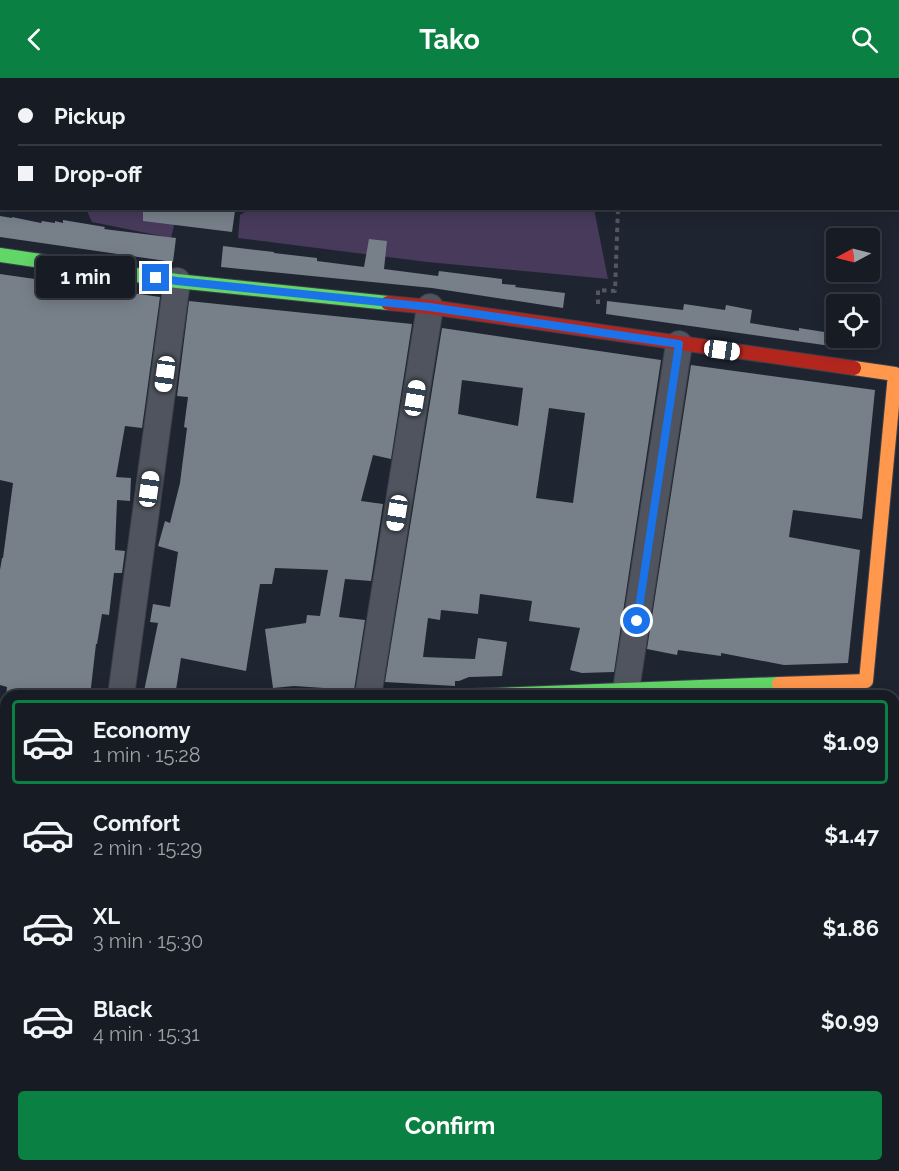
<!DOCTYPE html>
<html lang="en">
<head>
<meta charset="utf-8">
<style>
	:root { --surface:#161b24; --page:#1f242c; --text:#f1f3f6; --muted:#9ea1a6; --line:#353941; --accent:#0b8043 }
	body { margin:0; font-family:Raleway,sans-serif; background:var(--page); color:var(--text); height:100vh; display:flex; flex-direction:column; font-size:22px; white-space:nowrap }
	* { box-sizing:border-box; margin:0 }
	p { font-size:20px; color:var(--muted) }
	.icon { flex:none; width:33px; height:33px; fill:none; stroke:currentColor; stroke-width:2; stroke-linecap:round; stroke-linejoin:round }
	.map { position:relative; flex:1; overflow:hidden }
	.panel { position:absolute; left:0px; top:612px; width:900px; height:482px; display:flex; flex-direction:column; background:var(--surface); border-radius:18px 18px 0 0; box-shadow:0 3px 15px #0003,0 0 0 2px var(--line) }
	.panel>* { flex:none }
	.guide { position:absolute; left:0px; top:0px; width:900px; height:132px; box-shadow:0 3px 15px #0003,0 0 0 2px var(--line); display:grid; align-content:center; height:132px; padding:0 18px; background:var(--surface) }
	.needle { width:39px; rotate:263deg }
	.buttons { position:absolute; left:826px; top:150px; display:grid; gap:12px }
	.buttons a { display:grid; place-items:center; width:54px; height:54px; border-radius:6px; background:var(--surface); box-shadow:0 3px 15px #0003,0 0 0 2px var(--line); font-size:30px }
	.end { position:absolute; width:27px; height:27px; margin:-14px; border:8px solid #1a73e8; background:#fff; box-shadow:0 0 0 3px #fff }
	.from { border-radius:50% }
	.bubble { position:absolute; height:42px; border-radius:6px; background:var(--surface); box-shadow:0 3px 15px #0003,0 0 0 2px var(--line); font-size:20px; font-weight:700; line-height:42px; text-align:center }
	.car { position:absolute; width:18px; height:36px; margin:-18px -9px; border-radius:8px; box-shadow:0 0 4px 2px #0007; background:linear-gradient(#fff 24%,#345 0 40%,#fff 0 76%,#345 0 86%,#fff 0) }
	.guide b { display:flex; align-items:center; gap:21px; height:57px; font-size:22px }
	.guide b+b { border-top:2px solid var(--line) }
	.guide i { width:15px; height:15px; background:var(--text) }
	ul { padding:10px 0 0; list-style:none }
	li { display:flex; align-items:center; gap:18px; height:84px; margin:0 12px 9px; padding:0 6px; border:3px solid transparent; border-radius:6px }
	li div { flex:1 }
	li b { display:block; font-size:22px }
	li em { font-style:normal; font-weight:700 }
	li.on { border-color:var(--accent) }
	li>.icon { width:54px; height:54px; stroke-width:1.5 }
	.primary-button { display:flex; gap:12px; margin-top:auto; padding:12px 18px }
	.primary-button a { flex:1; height:69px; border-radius:6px; background:var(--accent); color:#fff; font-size:24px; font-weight:700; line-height:69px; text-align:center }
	header { display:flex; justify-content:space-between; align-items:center; height:78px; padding:0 18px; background:var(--accent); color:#fff; font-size:27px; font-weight:700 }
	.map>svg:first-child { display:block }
</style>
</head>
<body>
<header><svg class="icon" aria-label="back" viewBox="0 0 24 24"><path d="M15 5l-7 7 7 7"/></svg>Tako<svg class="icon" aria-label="search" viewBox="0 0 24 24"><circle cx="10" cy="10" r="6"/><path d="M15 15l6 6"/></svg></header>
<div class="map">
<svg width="899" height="1093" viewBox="0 0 899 1093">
	<rect width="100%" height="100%" fill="#1e2430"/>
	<g fill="#473a5b">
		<path d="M30,0H236L234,2L30,1Z"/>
		<path d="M312,0H567L568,1L313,2Z"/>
		<path d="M86,131H178L171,160L92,144Z"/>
		<path d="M250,131H594L608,201L427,184L238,160L240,137Z"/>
	</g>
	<g fill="#777f89" fill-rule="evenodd">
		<path d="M143,130H215L235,133L232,154L143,143Z"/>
		<path d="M0,138L12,140V139L41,145L42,143L55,145V143L63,145V142L105,149L104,151L176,160L173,184L0,159Z"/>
		<path d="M369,161L387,163L384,191L438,198L439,193L502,201V206L516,207L515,209L565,215L563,230L432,210L221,189L223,168L274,174V175L317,180V183L364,189Z"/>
		<path d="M0,196L160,219L142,350L125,348L116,399L131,400L130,423L117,422L115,472L125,473L122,495H114L109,537L102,536L97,566H96L90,618H6L7,609L0,607V492L2,480H3L13,405L0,402Z"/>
		<path d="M189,223L412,246L391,381L373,377L361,423L383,426L371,503L345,501L339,539L365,542L354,612L294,608L273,610L265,551L306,545L307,537L320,538L328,492L275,490L272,506H260L246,593L181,580L175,618H143L158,545L150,544L153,526L170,529L178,474L158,468L165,443L170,445L180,405L187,350L184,349L188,319L177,318Z"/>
		<path d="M607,223L683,232L684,226L725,232L726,227L752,232L750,245L799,253V250L837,256V264L846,266L845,270L606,236Z"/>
		<path d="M442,250L661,282L614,594L582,595L570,592L580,550L529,543L532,523L480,516L478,536L441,532L440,542L428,540L423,579L475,581L478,560L507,564L502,598L469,599L459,603H455V608L385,604ZM462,302L523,310L518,348L458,336ZM549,330L585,335L573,425L536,420Z"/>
		<path d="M691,287L875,312L862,441L793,432L789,459L860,472L848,585L784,587L721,575V578L678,572L677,577L647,571Z"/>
	</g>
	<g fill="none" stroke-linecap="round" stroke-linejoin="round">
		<g stroke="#3b404b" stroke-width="28">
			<g id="street">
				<path d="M626,612L679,266"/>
				<path d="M121,618L177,203"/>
				<path d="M368,618L430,229"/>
				<path d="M0,661L6,662"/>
				<path d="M207,1093L209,1088"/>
				<path d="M310,1093L311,1088"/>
				<path d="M535,1093L536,1088"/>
				<path d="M754,1093L755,1088"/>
			</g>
		</g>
		<g stroke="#3b404b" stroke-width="16">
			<g id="fast">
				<path d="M0,177L177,203L388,225"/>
				<path d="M470,618L779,606"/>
			</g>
		</g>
		<g stroke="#3b404b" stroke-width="16">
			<path id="slow" d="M779,606L866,603L895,296L854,290"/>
		</g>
		<g stroke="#3b404b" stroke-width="16">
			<path id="jam" d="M388,225L430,229L854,290"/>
		</g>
		<g stroke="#535761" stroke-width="4" stroke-dasharray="4.5 4.5" stroke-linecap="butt">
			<path d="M720,2L721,0"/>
			<path d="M598,226V212L615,213L618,130"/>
			<path d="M894,685L899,690"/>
			<path d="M894,875L899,880"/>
			<path d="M894,1011L899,1008"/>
		</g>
		<use href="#street" stroke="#4f545e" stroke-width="26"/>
		<use href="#fast" stroke="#63d668" stroke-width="14"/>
		<use href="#slow" stroke="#ff974d" stroke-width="14"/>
		<use href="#jam" stroke="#b3261e" stroke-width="14"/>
	</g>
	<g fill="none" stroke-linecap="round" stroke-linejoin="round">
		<path stroke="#1a73e8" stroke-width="8" d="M156,200L177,203L430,229L679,266L637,543"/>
	</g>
</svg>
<div class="buttons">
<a><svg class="needle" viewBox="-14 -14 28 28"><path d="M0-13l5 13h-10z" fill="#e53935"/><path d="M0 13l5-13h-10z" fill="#9ea1a6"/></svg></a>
<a><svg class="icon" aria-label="locate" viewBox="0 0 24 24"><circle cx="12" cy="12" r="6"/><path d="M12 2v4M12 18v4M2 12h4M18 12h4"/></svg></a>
</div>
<i class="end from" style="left:637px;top:543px"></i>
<i class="end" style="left:156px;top:200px"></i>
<div class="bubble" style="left:36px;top:178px;width:99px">1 min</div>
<i class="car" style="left:722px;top:272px;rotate:98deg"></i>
<i class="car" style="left:165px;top:296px;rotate:188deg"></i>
<i class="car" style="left:415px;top:320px;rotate:9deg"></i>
<i class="car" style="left:149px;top:411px;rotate:8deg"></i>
<i class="car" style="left:397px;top:435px;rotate:189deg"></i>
<div class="guide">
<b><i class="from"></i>Pickup</b>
<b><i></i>Drop-off</b>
</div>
<section class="panel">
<ul>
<li class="on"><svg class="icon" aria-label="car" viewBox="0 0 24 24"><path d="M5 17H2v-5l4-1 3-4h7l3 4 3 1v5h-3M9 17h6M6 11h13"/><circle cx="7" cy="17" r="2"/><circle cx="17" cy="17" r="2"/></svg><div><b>Economy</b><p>1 min · 15:28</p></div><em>$1.09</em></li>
<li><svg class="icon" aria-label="car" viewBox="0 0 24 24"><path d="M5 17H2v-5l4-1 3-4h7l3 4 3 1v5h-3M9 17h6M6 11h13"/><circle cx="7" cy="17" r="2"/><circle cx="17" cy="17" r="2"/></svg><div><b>Comfort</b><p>2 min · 15:29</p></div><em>$1.47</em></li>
<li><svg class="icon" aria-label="car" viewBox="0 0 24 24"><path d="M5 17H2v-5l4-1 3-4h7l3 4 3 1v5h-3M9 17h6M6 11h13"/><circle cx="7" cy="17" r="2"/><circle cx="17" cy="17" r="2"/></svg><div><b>XL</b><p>3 min · 15:30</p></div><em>$1.86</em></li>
<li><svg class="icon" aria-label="car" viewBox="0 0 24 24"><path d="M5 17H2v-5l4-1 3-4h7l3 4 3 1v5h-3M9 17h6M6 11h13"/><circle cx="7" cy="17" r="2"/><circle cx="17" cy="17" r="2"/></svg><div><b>Black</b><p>4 min · 15:31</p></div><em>$0.99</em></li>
</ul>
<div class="primary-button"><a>Confirm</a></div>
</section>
</div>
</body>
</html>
